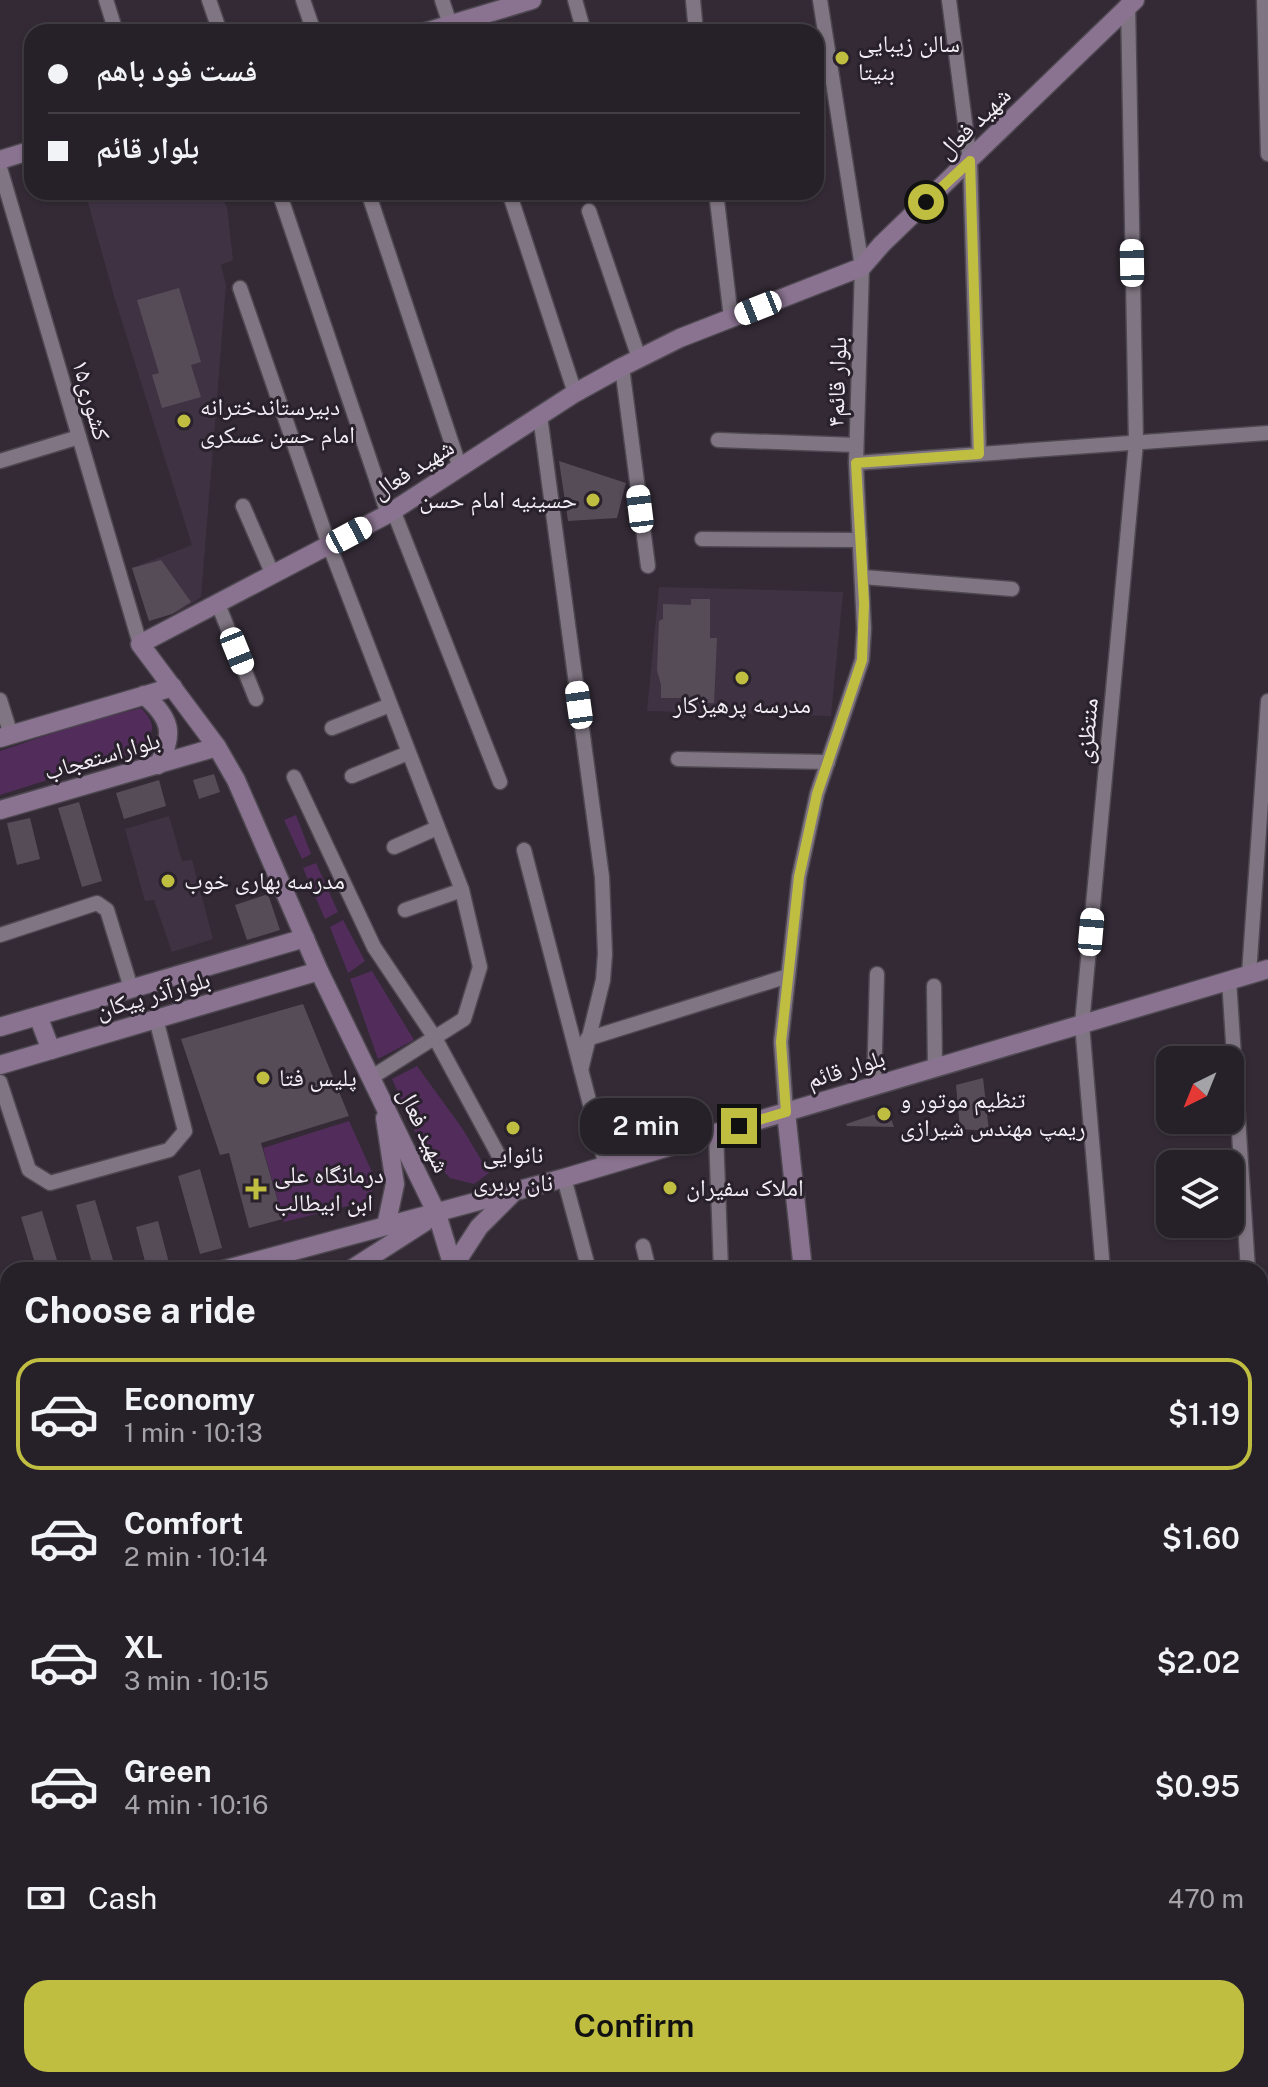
<!DOCTYPE html>
<html lang="en">
<head>
<meta charset="utf-8">
<style>
	:root { --surface:#262028; --page:#322d34; --text:#f1f3f6; --muted:#a4a3a8; --line:#423e45; --accent:#bfbe41 }
	body { margin:0; font-family:"Public Sans","Noto Naskh Arabic",sans-serif; background:var(--page); color:var(--text); height:100vh; display:flex; flex-direction:column; font-size:30px; white-space:nowrap }
	* { box-sizing:border-box; margin:0 }
	p { font-size:26px; color:var(--muted) }
	.icon { flex:none; width:44px; height:44px; fill:none; stroke:currentColor; stroke-width:2; stroke-linecap:round; stroke-linejoin:round }
	.map { position:relative; flex:1; overflow:hidden }
	.side { position:absolute; left:0px; top:1262px; width:1268px; height:826px; display:flex; flex-direction:column; background:var(--surface); border-radius:24px 24px 0 0; box-shadow:0 2px 6px #0004,0 0 0 2px var(--line) }
	.side>* { flex:none }
	.top-card { position:absolute; left:24px; top:24px; width:800px; height:176px; border-radius:24px; box-shadow:0 2px 6px #0004,0 0 0 2px var(--line); display:grid; align-content:center; height:176px; padding:0 24px; background:var(--surface) }
	.needle { width:52px; rotate:223deg }
	.fabs { position:absolute; left:1156px; top:1046px; display:grid; gap:16px }
	.fabs a { display:grid; place-items:center; width:88px; height:88px; border-radius:16px; background:var(--surface); box-shadow:0 2px 6px #0004,0 0 0 2px var(--line); font-size:40px }
	.end { position:absolute; width:36px; height:36px; margin:-18px; border:10px solid #bfbe41; background:#111; box-shadow:0 0 0 4px #111 }
	.from { border-radius:50% }
	.bubble { position:absolute; height:56px; border-radius:24px; background:var(--surface); box-shadow:0 2px 6px #0004,0 0 0 2px var(--line); font-size:26px; font-weight:600; line-height:56px; text-align:center }
	.car { position:absolute; width:24px; height:48px; margin:-24px -12px; border-radius:10px; box-shadow:0 0 6px 2px #0007; background:linear-gradient(#fff 24%,#345 0 40%,#fff 0 76%,#345 0 86%,#fff 0) }
	.top-card b { display:flex; align-items:center; gap:28px; height:76px; font-size:30px }
	.top-card b+b { border-top:2px solid var(--line) }
	.top-card i { width:20px; height:20px; background:var(--text) }
	ul { padding:0; list-style:none }
	li { display:flex; align-items:center; gap:24px; height:112px; margin:0 16px 12px; padding:0 8px; border:4px solid transparent; border-radius:24px }
	li div { flex:1 }
	li b { display:block; font-size:30px }
	li em { font-style:normal; font-weight:600 }
	li.on { border-color:var(--accent) }
	li>.icon { width:72px; height:72px; stroke-width:1.5 }
	h2 { padding:0 24px; font-size:36px; line-height:96px }
	.pay { display:flex; align-items:center; gap:20px; height:88px; padding:0 24px; font-size:30px }
	.pay p { margin-inline-start:auto }
	.cta { display:flex; gap:16px; margin-top:auto; padding:16px 24px }
	.cta a { flex:1; height:92px; border-radius:24px; background:var(--accent); color:#111; font-size:32px; font-weight:600; line-height:92px; text-align:center }
	.map>svg:first-child { display:block }
</style>
</head>
<body>
<div class="map">
<svg width="1268" height="2087" viewBox="0 0 1268 2087">
	<rect width="100%" height="100%" fill="#332a35"/>
	<g fill="#3f3343">
		<path d="M85,192H218L227,207L233,260L221,265L226,285L201,597L180,611L149,621L132,568L192,545L114,296Z"/>
		<path d="M659,587L843,592L831,716L647,711Z"/>
		<path d="M169,816L182,861L192,860L213,939L172,952L154,900L145,901L125,829Z"/>
	</g>
	<g fill="#522d5c">
		<path d="M141,708C158,726 153,731 142,750L0,795V751L80,724Z"/>
		<path d="M296,815L311,854L302,859L284,820Z"/>
		<path d="M316,863L338,912L325,919L303,868Z"/>
		<path d="M343,920L365,961L348,973L330,927Z"/>
		<path d="M372,971L414,1040L378,1059L350,979Z"/>
		<path d="M417,1066L462,1128L489,1173L474,1184L450,1178L422,1147L392,1079Z"/>
		<path d="M349,1121L372,1172V1200L284,1222L263,1148Z"/>
		<path d="M0,1984L8,1994V2072L0,2066Z"/>
	</g>
	<g fill="#564c58">
		<path d="M179,288L201,362L191,365L201,397L162,408L152,375L159,373L137,300Z"/>
		<path d="M559,461L626,483L617,518L568,521Z"/>
		<path d="M161,560L191,602L172,614L149,621L132,568Z"/>
		<path d="M691,599H710V638H717L714,703H688V698H661V685L657,670L659,621L663,619V604L691,605Z"/>
		<path d="M214,774L220,792L199,799L193,780Z"/>
		<path d="M159,780L166,806L124,819L116,793Z"/>
		<path d="M79,802L102,881L82,887L58,808Z"/>
		<path d="M30,818L40,859L17,865L7,823Z"/>
		<path d="M268,894L280,930L247,940L235,905Z"/>
		<path d="M303,1004L349,1116L261,1143L283,1219L249,1228L229,1153L220,1155L181,1039Z"/>
		<path d="M983,1078L989,1131L960,1129L956,1085Z"/>
		<path d="M888,1110L894,1127L847,1126L846,1124Z"/>
		<path d="M200,1169L222,1248L200,1254L178,1176Z"/>
		<path d="M95,1200L116,1270H94L76,1205Z"/>
		<path d="M42,1211L60,1270H37L21,1217Z"/>
		<path d="M158,1221L169,1263L147,1269L136,1227Z"/>
	</g>
	<g fill="none" stroke-linecap="round" stroke-linejoin="round">
		<g stroke="#4e4851" stroke-width="17">
			<g id="street">
				<path d="M106,0L116,32"/>
				<path d="M209,0L220,32"/>
				<path d="M303,0L314,32"/>
				<path d="M442,0L450,24"/>
				<path d="M575,0L584,32"/>
				<path d="M693,0L696,32"/>
				<path d="M949,0L970,161L979,454"/>
				<path d="M1264,0L1268,154"/>
				<path d="M0,168L140,644"/>
				<path d="M279,192L388,514"/>
				<path d="M368,192L460,468"/>
				<path d="M509,192L575,393"/>
				<path d="M716,192L731,318"/>
				<path d="M589,211L639,358"/>
				<path d="M240,288L329,545L462,890L480,967L464,1019L372,1077"/>
				<path d="M622,367L648,566"/>
				<path d="M540,416L602,877L605,954L603,980L581,1070"/>
				<path d="M718,440L856,445"/>
				<path d="M0,461L79,437"/>
				<path d="M856,463L1268,433"/>
				<path d="M243,506L273,575"/>
				<path d="M393,510L500,782"/>
				<path d="M702,539L860,540"/>
				<path d="M863,577L1012,589"/>
				<path d="M218,604L256,699"/>
				<path d="M0,700L11,735"/>
				<path d="M332,728L390,705"/>
				<path d="M678,759L828,762"/>
				<path d="M352,776L408,753"/>
				<path d="M294,777L374,947L435,1038L498,1154"/>
				<path d="M394,847L437,828"/>
				<path d="M524,850L606,1166"/>
				<path d="M405,910L462,890"/>
				<path d="M0,935L97,903L107,910L131,988"/>
				<path d="M1249,974L1268,701"/>
				<path d="M1229,980L1248,1270"/>
				<path d="M934,986L935,1068"/>
				<path d="M587,1039L788,976"/>
				<path d="M0,1082L29,1170L50,1183L169,1150L185,1131L156,1019"/>
				<path d="M874,1086L877,974"/>
				<path d="M786,1112L781,1042L799,877L817,794L862,660L864,629L856,463L862,267L820,0"/>
				<path d="M716,1133L721,1270"/>
				<path d="M564,1178L589,1270"/>
				<path d="M643,1246L649,1270"/>
				<path d="M1103,1270L1082,1024L1136,443L1128,2"/>
				<path d="M0,1411L8,1409"/>
				<path d="M1260,1428L1268,1530"/>
				<path d="M3,1449L8,1465"/>
				<path d="M0,1574L8,1571"/>
				<path d="M1260,1587L1268,1586"/>
				<path d="M0,1735L8,1733"/>
				<path d="M1260,1839L1268,1838"/>
				<path d="M0,1874L8,1899"/>
				<path d="M1260,1912L1268,1911"/>
				<path d="M1260,1978L1268,1977"/>
				<path d="M1260,2017L1268,2016"/>
				<path d="M137,2080L139,2087"/>
				<path d="M196,2080L198,2087"/>
				<path d="M511,2080L512,2087"/>
				<path d="M588,2080L589,2087"/>
				<path d="M725,2080L726,2087"/>
				<path d="M971,2080L973,2087"/>
				<path d="M249,2086V2087"/>
				<path d="M894,2087L931,2080"/>
			</g>
		</g>
		<g stroke="#4e4851" stroke-width="21">
			<g id="secondary">
				<path d="M425,32L532,0"/>
				<path d="M0,160L32,150"/>
				<path d="M144,695C171,718 175,734 158,765"/>
				<path d="M0,738L173,687"/>
				<path d="M0,810L217,747"/>
				<path d="M38,1016L51,1050"/>
				<path d="M0,1027L305,938"/>
				<path d="M0,1065L319,971"/>
				<path d="M786,1112L803,1270"/>
				<path d="M385,1118L395,1184L386,1226"/>
				<path d="M453,1267L479,1227L512,1194"/>
				<path d="M223,1270L564,1178L1268,969"/>
				<path d="M350,1270L425,1222"/>
				<path d="M454,1270L437,1214L319,971L236,780L217,747L140,644L388,514L575,393L622,367L680,338L862,267L882,244L1135,0"/>
				<path d="M0,1333L8,1331"/>
				<path d="M0,1383L8,1381"/>
				<path d="M0,1959L8,1968"/>
				<path d="M0,2074L17,2087"/>
				<path d="M80,2080L84,2087"/>
				<path d="M98,2080L103,2087"/>
				<path d="M303,2087L306,2080"/>
				<path d="M851,2087L852,2080"/>
			</g>
		</g>
		<use href="#street" stroke="#807683" stroke-width="14"/>
		<use href="#secondary" stroke="#8a7390" stroke-width="18"/>
	</g>
	<g fill="none" stroke-linecap="round" stroke-linejoin="round">
		<path stroke="#bfbe41" stroke-width="10" d="M739,1126L786,1112L781,1042L799,877L817,794L862,660L864,603L856,463L979,454L970,161L926,202"/>
	</g>
	<g fill="#bfbe41" stroke="#29212b" stroke-width="3">
		<circle cx="842" cy="58" r="8"/>
		<circle cx="184" cy="421" r="8"/>
		<circle cx="593" cy="500" r="8"/>
		<circle cx="742" cy="678" r="8"/>
		<circle cx="168" cy="881" r="8"/>
		<circle cx="263" cy="1078" r="8"/>
		<circle cx="884" cy="1114" r="8"/>
		<circle cx="513" cy="1128" r="8"/>
		<circle cx="670" cy="1188" r="8"/>
		<path d="M252 1177h8v8h8v8h-8v8h-8v-8h-8v-8h8z"/>
	</g>
	<g text-anchor="middle" stroke-width="6" stroke-linejoin="round" paint-order="stroke">
		<g font-size="24" fill="#f3eef5" stroke="#29212b" text-anchor="start">
			<text x="858" y="52">سالن زیبایی<tspan x="858" dy="28">بنیتا</tspan></text>
			<text x="200" y="415">دبیرستاندخترانه<tspan x="200" dy="28">امام حسن عسکری</tspan></text>
			<text x="577" y="508" text-anchor="end">حسینیه امام حسن</text>
			<text x="742" y="713" text-anchor="middle">مدرسه پرهیزکار</text>
			<text x="184" y="889">مدرسه بهاری خوب</text>
			<text x="279" y="1086">پلیس فتا</text>
			<text x="900" y="1108">تنظیم موتور و<tspan x="900" dy="28">ریمپ مهندس شیرازی</tspan></text>
			<text x="513" y="1163" text-anchor="middle">نانوایی<tspan x="513" dy="28">نان بربری</tspan></text>
			<text x="274" y="1183">درمانگاه علی<tspan x="274" dy="28">ابن ابیطالب</tspan></text>
			<text x="686" y="1196">املاک سفیران</text>
		</g>
		<g font-size="24" fill="#f3eef5" stroke="#29212b">
			<text transform="translate(974 123) rotate(-44)" y="8">شهید فعال</text>
			<text transform="translate(837 382) rotate(-88)" y="8">بلوار قائم۴</text>
			<text transform="translate(91 400) rotate(74)" y="8">کشوری۱۵</text>
			<text transform="translate(413 469) rotate(-32)" y="8">شهید فعال</text>
			<text transform="translate(1087 731) rotate(-85)" y="8">منتظزی</text>
			<text transform="translate(102 756) rotate(-16)" y="8">بلواراستعجاب</text>
			<text transform="translate(153 995) rotate(-16)" y="8">بلوارآذر پیکان</text>
			<text transform="translate(846 1069) rotate(-17)" y="8">بلوار قائم</text>
			<text transform="translate(424 1130) rotate(65)" y="8">شهید فعال</text>
		</g>
	</g>
</svg>
<div class="fabs">
<a><svg class="needle" viewBox="-14 -14 28 28"><path d="M0-13l5 13h-10z" fill="#e53935"/><path d="M0 13l5-13h-10z" fill="#a4a3a8"/></svg></a>
<a><svg class="icon" aria-label="layers" viewBox="0 0 24 24"><path d="M12 4l9 5-9 5-9-5zM3 14l9 5 9-5"/></svg></a>
</div>
<i class="end from" style="left:926px;top:202px"></i>
<i class="end" style="left:739px;top:1126px"></i>
<div class="bubble" style="left:580px;top:1098px;width:132px">2 min</div>
<i class="car" style="left:1132px;top:263px;rotate:359deg"></i>
<i class="car" style="left:758px;top:308px;rotate:248deg"></i>
<i class="car" style="left:640px;top:509px;rotate:353deg"></i>
<i class="car" style="left:349px;top:535px;rotate:62deg"></i>
<i class="car" style="left:237px;top:651px;rotate:158deg"></i>
<i class="car" style="left:579px;top:705px;rotate:352deg"></i>
<i class="car" style="left:1091px;top:932px;rotate:5deg"></i>
<div class="top-card">
<b><i class="from"></i>فست فود باهم</b>
<b><i></i>بلوار قائم</b>
</div>
<section class="side">
<h2>Choose a ride</h2>
<ul>
<li class="on"><svg class="icon" aria-label="car" viewBox="0 0 24 24"><path d="M5 17H2v-5l4-1 3-4h7l3 4 3 1v5h-3M9 17h6M6 11h13"/><circle cx="7" cy="17" r="2"/><circle cx="17" cy="17" r="2"/></svg><div><b>Economy</b><p>1 min · 10:13</p></div><em>$1.19</em></li>
<li><svg class="icon" aria-label="car" viewBox="0 0 24 24"><path d="M5 17H2v-5l4-1 3-4h7l3 4 3 1v5h-3M9 17h6M6 11h13"/><circle cx="7" cy="17" r="2"/><circle cx="17" cy="17" r="2"/></svg><div><b>Comfort</b><p>2 min · 10:14</p></div><em>$1.60</em></li>
<li><svg class="icon" aria-label="car" viewBox="0 0 24 24"><path d="M5 17H2v-5l4-1 3-4h7l3 4 3 1v5h-3M9 17h6M6 11h13"/><circle cx="7" cy="17" r="2"/><circle cx="17" cy="17" r="2"/></svg><div><b>XL</b><p>3 min · 10:15</p></div><em>$2.02</em></li>
<li><svg class="icon" aria-label="car" viewBox="0 0 24 24"><path d="M5 17H2v-5l4-1 3-4h7l3 4 3 1v5h-3M9 17h6M6 11h13"/><circle cx="7" cy="17" r="2"/><circle cx="17" cy="17" r="2"/></svg><div><b>Green</b><p>4 min · 10:16</p></div><em>$0.95</em></li>
</ul>
<div class="pay"><svg class="icon" aria-label="cash" viewBox="0 0 24 24"><path d="M3 7h18v10H3z"/><circle cx="12" cy="12" r="2"/></svg>Cash<p>470 m</p></div>
<div class="cta"><a>Confirm</a></div>
</section>
</div>
</body>
</html>
